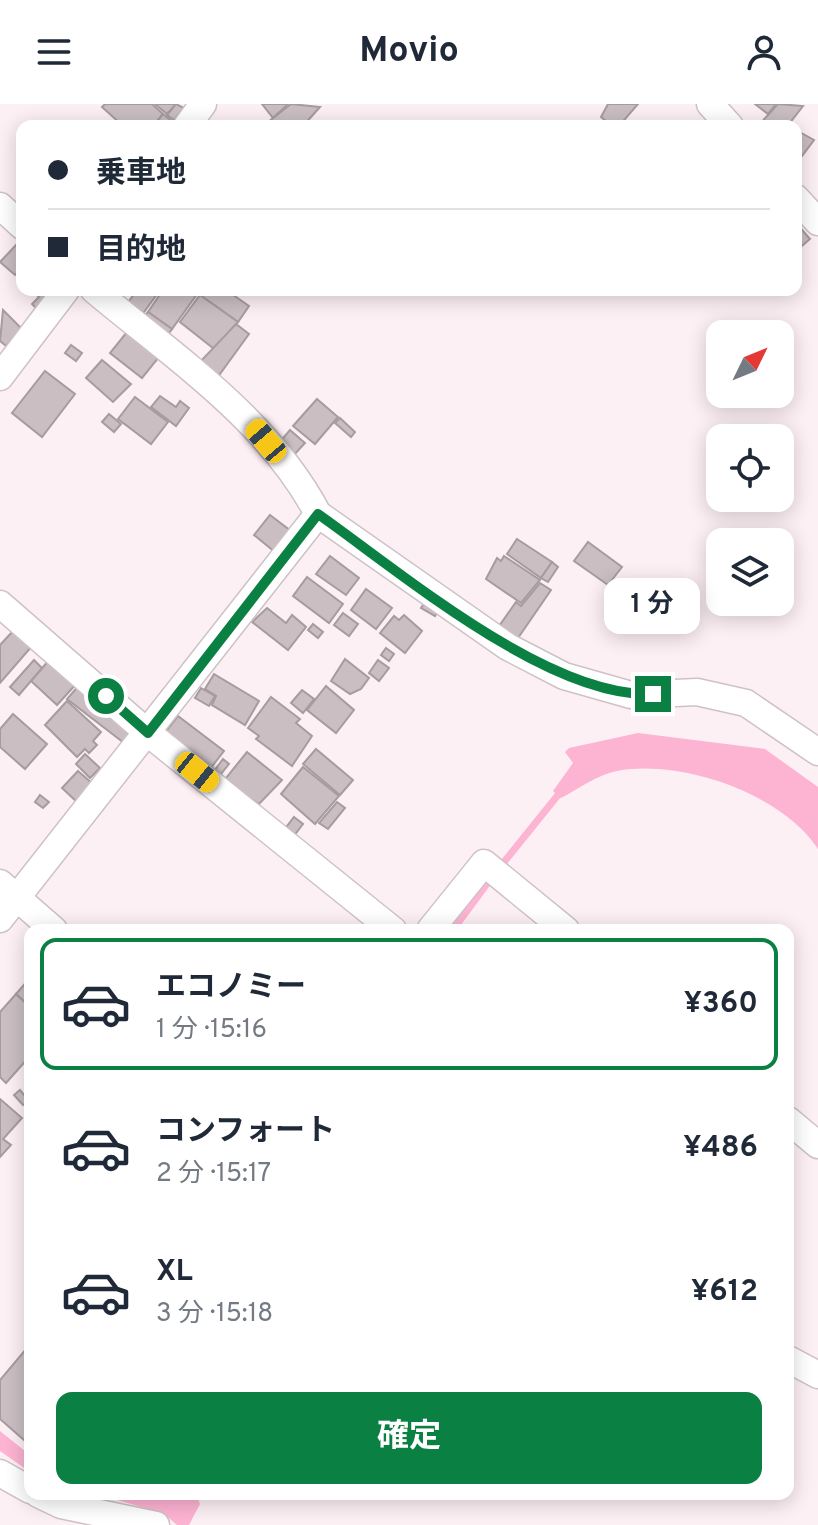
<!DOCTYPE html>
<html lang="ja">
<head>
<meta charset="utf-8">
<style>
	:root { --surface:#fff; --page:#f6f6f7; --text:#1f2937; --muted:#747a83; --line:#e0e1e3; --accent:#0b8043 }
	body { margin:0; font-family:Overpass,"Noto Sans JP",sans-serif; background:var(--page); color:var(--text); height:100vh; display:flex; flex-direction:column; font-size:30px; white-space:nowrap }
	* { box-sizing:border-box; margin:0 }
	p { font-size:26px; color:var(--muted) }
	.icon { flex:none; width:44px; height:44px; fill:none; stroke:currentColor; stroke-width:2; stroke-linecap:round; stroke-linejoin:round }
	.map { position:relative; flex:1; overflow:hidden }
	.drawer { position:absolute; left:24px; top:820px; width:770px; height:576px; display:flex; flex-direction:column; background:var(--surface); border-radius:16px; box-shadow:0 4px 20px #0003 }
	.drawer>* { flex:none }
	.hud { position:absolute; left:16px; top:16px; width:786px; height:176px; border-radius:16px; box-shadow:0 4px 20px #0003; display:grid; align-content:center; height:176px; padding:0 32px; background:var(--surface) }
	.needle { width:52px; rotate:47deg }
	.fabs { position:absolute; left:706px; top:216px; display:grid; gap:16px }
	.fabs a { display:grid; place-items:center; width:88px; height:88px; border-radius:16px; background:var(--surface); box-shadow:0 4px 20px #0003; font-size:40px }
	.end { position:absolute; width:36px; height:36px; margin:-18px; border:10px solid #0b8043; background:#fff; box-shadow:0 0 0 4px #fff }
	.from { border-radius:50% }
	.bubble { position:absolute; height:56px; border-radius:16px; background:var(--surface); box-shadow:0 4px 20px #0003; font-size:26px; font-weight:700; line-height:56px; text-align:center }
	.car { position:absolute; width:24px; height:48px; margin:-24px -12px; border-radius:10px; box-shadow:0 0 6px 2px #0007; background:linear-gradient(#f5c518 24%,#345 0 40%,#f5c518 0 76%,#345 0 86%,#f5c518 0) }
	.hud b { display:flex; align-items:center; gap:28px; height:76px; font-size:30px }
	.hud b+b { border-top:2px solid var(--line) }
	.hud i { width:20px; height:20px; background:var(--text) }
	ul { padding:14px 0 0; list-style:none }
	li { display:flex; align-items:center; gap:24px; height:132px; margin:0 16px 12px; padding:0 16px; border:4px solid transparent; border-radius:16px }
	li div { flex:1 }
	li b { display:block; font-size:30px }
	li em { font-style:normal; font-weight:700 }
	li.current { border-color:var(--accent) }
	li>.icon { width:72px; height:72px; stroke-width:1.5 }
	.primary-button { display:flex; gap:16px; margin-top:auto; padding:16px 32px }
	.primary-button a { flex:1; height:92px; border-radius:16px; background:var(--accent); color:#fff; font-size:32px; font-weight:700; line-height:92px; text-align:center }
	header { display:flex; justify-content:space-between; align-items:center; height:104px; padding:0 32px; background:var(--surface); font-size:36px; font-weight:700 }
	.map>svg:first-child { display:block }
</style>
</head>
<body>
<header><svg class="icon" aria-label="menu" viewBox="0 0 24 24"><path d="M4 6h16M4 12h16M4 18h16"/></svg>Movio<svg class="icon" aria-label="person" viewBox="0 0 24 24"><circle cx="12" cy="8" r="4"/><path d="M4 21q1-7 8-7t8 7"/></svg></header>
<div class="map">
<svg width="818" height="1421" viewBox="0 0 818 1421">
	<rect width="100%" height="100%" fill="#fdf0f5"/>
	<g fill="#fdb3d2">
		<path d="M638,629L765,645L818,683V745C781,689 681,655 617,667C599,670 578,685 561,694L553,687L573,659L565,648L569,644Z"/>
		<path d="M0,1327L30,1351V1368L0,1347Z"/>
		<path d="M98,1390H196L200,1400L189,1421H177L164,1410Z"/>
	</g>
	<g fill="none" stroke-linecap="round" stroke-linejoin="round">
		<g stroke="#fdb3d2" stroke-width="7">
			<path d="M500,763L562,686"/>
			<path d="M453,826L492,773"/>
			<path d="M188,1396L201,1390"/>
		</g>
	</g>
	<g fill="#cabec3" stroke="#a69b9f" stroke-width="2">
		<path d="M105,0H152L163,10L153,22H123L102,3Z"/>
		<path d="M155,0H176L167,10Z"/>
		<path d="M176,0L184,4L174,16L167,11Z"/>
		<path d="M262,0H288L273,14Z"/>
		<path d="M291,0L320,3L303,22H263Z"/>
		<path d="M608,0H638L619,22H612L601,13Z"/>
		<path d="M755,0H776L768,10Z"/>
		<path d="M778,0L803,2L789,20L791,22H758Z"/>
		<path d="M163,10L178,22H154Z"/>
		<path d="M796,26L814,36L796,60Z"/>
		<path d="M796,119L810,135L796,147Z"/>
		<path d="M17,140L22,145V164L15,171L0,158Z"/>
		<path d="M32,186H52L40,208L32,200L39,193Z"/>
		<path d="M137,186H160L139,215L124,204Z"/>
		<path d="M163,186H200L172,225L148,208Z"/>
		<path d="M204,186H226L249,202L238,218L200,191Z"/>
		<path d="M200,191L238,218L214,245L180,218Z"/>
		<path d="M3,206L22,225L6,242L0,237Z"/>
		<path d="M148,208L172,225L164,236L139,218Z"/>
		<path d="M236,220L249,230L217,274L198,260Z"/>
		<path d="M127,228L159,253L142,274L110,249Z"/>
		<path d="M71,241L82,249L76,257L65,249Z"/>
		<path d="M102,256L131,280L113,298L86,274Z"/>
		<path d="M45,267L75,290L42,333L12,309Z"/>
		<path d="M160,292L176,303L180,297L189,304L176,322L151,303Z"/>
		<path d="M135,293L168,318L151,340L118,315Z"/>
		<path d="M317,295L338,313L315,340L293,322Z"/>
		<path d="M109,310L121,320L114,328L102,318Z"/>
		<path d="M340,314L355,328L351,333L335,319Z"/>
		<path d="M290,326L305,339L293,352L278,340Z"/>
		<path d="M270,411L291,427L275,448L254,431Z"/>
		<path d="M517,435L552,458L541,474L507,450Z"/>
		<path d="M588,438L622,463L608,481L574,457Z"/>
		<path d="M330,452L359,474L346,491L316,470Z"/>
		<path d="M504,452L540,476L521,499L486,475L497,454L501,457Z"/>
		<path d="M552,458L558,463L548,478L541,474Z"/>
		<path d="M307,473L343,500L329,519L293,492Z"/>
		<path d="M540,479L551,486L516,537L497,525L516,498L521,502Z"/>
		<path d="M366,485L392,504L376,525L351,506Z"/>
		<path d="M425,498L438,506L435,512L421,504Z"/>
		<path d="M267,504L286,519L292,511L306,523L288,546L252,518Z"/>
		<path d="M343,509L358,520L349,532L334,521Z"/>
		<path d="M404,511L422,527L405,549L380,529L394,512L399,516Z"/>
		<path d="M313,520L323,528L318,534L308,526Z"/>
		<path d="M14,526L32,542L0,579V541Z"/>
		<path d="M386,544L394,550L389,557L381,551Z"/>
		<path d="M50,555L77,579L57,601L31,577Z"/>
		<path d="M345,555L369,574L361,585L350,590L331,577Z"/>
		<path d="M34,556L42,564L19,591L10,583Z"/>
		<path d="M378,556L389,564L379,577L369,569Z"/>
		<path d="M214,570L259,597L245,621L212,601L216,592L205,585Z"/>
		<path d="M81,579L135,627L124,639L67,595Z"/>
		<path d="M326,582L354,606L336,629L307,606Z"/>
		<path d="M201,584L215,592L209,602L195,594Z"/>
		<path d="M302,586L314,595L303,609L291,599Z"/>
		<path d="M271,593L300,615L296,619L312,632L292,662L256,635L259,632L248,624Z"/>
		<path d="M67,597L101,628L93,637L97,641L89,649L85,645L77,653L45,621Z"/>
		<path d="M13,610L47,640L25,665L0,643V625Z"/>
		<path d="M178,612L224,647L210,665L164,630Z"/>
		<path d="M316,645L353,676L340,691L303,660Z"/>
		<path d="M247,648L282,676L259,700L226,679V674Z"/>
		<path d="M85,650L100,664L90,674L76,660Z"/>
		<path d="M223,655L229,660L217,675L211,671Z"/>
		<path d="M303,663L339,692L315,720L281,690Z"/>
		<path d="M78,667L93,680L77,698L62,684Z"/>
		<path d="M40,691L49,698L43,704L35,698Z"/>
		<path d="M337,698L345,704L328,725L319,719Z"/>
		<path d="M294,713L303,720L293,733L284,726Z"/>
		<path d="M30,874V903L16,890Z"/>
		<path d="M16,890L30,903V952L6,979L0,973V908Z"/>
		<path d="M20,986L29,997L23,1001L14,991Z"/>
		<path d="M0,995L22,1014L3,1035L11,1041L0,1053Z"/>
		<path d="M27,1244L30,1247V1329L24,1336L0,1315V1276Z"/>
	</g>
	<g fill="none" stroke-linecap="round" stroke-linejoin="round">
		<g stroke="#cec2c7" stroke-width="29">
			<g id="minor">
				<path d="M710,0L730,22"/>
				<path d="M187,22L203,0"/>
				<path d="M796,94L818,118"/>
				<path d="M0,102L22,122"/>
				<path d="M94,186C174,253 269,316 318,410L508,543L564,572L631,591L697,588L746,599L818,648"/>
				<path d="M0,273L66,186"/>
				<path d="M0,500L148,629L393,826"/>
				<path d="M0,779L54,826"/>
				<path d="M0,815L318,410"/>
				<path d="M430,826L484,759L566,826"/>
				<path d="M788,1016L818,1041"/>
				<path d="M788,1255L818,1271"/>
				<path d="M0,1369L30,1386"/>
				<path d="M38,1390L61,1401L156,1421"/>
			</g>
		</g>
		<use href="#minor" stroke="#fff" stroke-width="26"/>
	</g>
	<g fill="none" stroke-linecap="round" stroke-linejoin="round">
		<path stroke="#0b8043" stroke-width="10" d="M106,592L148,629L318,410C403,470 549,594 653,590"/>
	</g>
</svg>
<div class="fabs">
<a><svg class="needle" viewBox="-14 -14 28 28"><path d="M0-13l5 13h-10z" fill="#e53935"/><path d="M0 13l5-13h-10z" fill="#747a83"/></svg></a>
<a><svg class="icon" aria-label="locate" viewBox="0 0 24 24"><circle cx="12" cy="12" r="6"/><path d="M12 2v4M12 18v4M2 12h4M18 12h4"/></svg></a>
<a><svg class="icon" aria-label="layers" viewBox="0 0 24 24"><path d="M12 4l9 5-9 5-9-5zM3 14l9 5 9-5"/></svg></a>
</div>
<i class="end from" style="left:106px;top:592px"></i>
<i class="end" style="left:653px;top:590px"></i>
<div class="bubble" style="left:604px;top:474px;width:96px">1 分</div>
<i class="car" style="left:266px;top:337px;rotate:320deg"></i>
<i class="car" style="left:197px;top:668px;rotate:129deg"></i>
<div class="hud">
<b><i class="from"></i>乗車地</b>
<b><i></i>目的地</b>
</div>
<section class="drawer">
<ul>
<li class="current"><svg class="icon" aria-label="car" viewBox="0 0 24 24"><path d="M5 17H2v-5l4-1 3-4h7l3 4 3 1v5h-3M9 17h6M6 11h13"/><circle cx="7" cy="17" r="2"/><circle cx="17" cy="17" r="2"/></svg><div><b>エコノミー</b><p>1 分 · 15:16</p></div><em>¥360</em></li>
<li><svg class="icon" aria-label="car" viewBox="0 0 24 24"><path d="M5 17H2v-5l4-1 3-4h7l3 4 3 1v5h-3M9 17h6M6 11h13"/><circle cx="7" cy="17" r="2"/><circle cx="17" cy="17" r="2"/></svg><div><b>コンフォート</b><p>2 分 · 15:17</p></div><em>¥486</em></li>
<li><svg class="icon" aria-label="car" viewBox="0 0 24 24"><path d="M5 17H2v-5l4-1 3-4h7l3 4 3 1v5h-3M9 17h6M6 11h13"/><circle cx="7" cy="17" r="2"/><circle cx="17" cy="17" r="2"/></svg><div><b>XL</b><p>3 分 · 15:18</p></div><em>¥612</em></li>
</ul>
<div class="primary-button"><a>確定</a></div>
</section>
</div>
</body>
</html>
